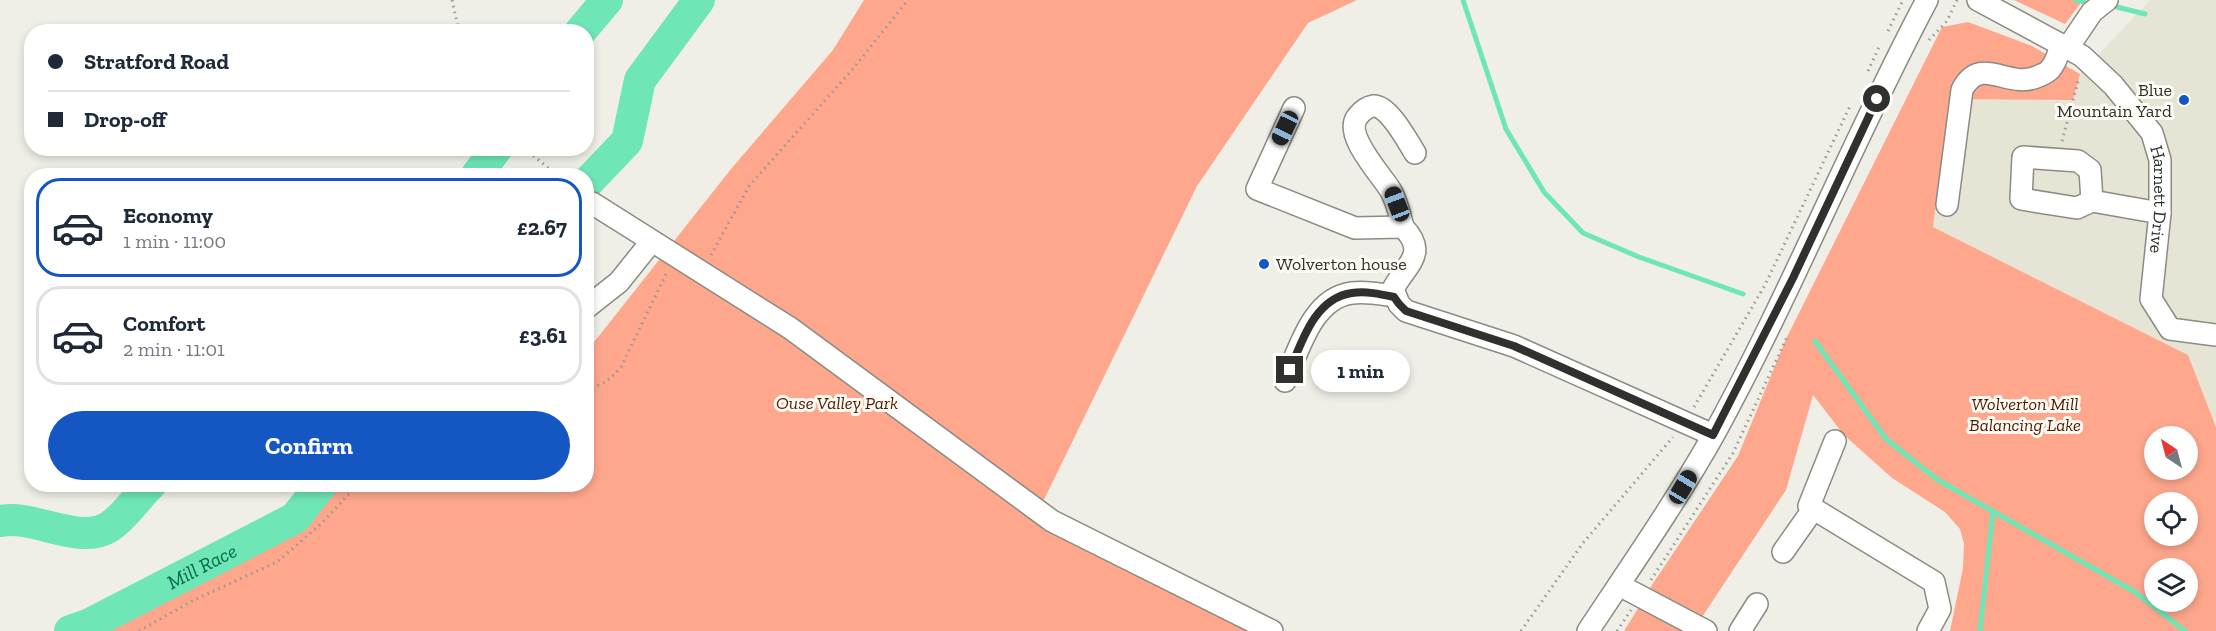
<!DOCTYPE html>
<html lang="en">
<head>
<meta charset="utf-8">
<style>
	:root { --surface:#fff; --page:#f2f2f3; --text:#1f2937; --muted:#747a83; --line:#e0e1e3; --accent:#1557c2 }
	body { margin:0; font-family:"Zilla Slab",serif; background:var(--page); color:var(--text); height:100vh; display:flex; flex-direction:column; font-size:22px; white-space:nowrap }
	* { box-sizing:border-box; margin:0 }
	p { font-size:20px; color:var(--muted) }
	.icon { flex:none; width:33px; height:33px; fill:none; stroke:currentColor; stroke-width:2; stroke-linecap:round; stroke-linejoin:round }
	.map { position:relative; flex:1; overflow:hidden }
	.sheet { position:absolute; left:24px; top:168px; width:570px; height:324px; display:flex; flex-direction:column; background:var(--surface); border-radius:24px; box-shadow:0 3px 9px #0003 }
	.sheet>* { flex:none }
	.hud { position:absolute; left:24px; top:24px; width:570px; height:132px; border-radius:24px; box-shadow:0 3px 9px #0003; display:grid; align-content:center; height:132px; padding:0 24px; background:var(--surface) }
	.needle { width:39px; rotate:324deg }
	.buttons { position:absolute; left:2144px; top:426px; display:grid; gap:12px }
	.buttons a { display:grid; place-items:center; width:54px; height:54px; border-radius:50%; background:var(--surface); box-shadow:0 3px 9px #0003; font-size:30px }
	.end { position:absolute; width:27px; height:27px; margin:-14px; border:8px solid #30302d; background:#fff; box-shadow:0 0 0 3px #fff }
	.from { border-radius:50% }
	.bubble { position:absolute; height:42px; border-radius:21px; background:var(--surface); box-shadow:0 3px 9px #0003; font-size:20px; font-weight:700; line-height:42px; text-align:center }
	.car { position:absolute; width:18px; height:36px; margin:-18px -9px; border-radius:8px; box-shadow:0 0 4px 2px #0007; background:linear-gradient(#222 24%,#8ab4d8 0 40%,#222 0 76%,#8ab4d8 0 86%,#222 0) }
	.hud b { display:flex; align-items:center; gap:21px; height:57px; font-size:22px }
	.hud b+b { border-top:2px solid var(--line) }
	.hud i { width:15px; height:15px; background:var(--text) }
	ul { padding:10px 0 0; list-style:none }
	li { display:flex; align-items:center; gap:18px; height:99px; margin:0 12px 9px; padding:0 12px; border:3px solid var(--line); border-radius:24px }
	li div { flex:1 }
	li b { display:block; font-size:22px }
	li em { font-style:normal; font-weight:700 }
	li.selected { border-color:var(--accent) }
	li>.icon { width:54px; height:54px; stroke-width:1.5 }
	.action { display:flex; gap:12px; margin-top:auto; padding:12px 24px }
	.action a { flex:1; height:69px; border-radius:36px; background:var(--accent); color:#fff; font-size:24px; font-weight:700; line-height:69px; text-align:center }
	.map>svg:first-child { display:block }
</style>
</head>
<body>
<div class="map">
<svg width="2216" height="631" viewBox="0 0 2216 631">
	<rect width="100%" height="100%" fill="#f0efe7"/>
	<path fill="#e6e5d5" d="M2150,0H2216V427L2188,355L1933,227L1949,98L2073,100L2080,74Z"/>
	<g fill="#fea78c" fill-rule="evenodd">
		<path d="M864,0H1357L1308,23L1197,186L1038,512L1272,631H70L90,624L295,518L322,485L586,484L587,351L731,169L833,50Z"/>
		<path d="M2014,0H2083L2065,24Z"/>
		<path d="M1968,22L2032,46L2080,74L2073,100L1949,99L1933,227L2188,355L2216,427V631H1950L1963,568L1964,544L1960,529L1945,512L1892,478L1844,435L1813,395L1786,490L1702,617L1650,588L1738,456L1786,339L1942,27ZM2154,436H2187V470H2154ZM2154,502H2187V536H2154ZM2154,568H2187V602H2154Z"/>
		<path d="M1639,607L1682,631H1624Z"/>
	</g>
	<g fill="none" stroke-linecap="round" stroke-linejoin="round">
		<g stroke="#6ee6b6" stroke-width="5">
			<path d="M1463,0L1506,129L1544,192L1583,233L1639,257L1743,294"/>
			<path d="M2076,0L2084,2"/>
			<path d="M2117,7L2145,14"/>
			<path d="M1815,341L1886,439L1938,480L2135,592L2185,631"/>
			<path d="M1980,631L1993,511"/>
		</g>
		<g stroke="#6ee6b6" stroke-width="32">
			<path d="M580,32L607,0"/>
			<path d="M476,176L497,148"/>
			<path d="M586,184L627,141L640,80L699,0"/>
			<path d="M0,521C34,514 78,546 109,527C126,516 136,498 151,484"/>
			<path id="s1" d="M70,631L90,624L295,518L322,484"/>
		</g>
		<g stroke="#8c8b83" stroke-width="24">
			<g id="minor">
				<path id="s2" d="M1978,0L2082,56L2113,85L2152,133L2160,160V213L2151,299L2170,329L2216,335"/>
				<path d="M2067,49L2092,12L2107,0"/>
				<path d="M1294,108L1257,189L1355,228L1403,227C1429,254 1406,264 1393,289L1399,304L1406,311L1514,346L1713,435"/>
				<path d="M2092,201L2090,170L2078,161L2023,157L2021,199L2077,208L2092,201L2160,213"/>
				<path d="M592,203L790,328L1052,521L1272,631"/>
				<path d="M1947,205L1962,90C1981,53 2008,91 2039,76C2043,74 2049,72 2051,68C2056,63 2058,53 2061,46"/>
				<path d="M1403,227C1400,215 1397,202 1391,191C1381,174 1342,134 1358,116C1362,111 1367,107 1373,106C1388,104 1408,142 1415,153"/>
				<path d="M586,308L619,282L651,242"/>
				<path d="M1285,381C1299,350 1312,298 1352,293C1366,291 1380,294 1394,296"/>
				<path d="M1835,441L1809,506L1934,582L1940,609L1928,631"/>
				<path d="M1783,552L1814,508"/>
				<path d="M1619,585L1706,631"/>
				<path d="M1588,631C1631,566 1675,503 1713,436C1791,294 1851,143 1927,0"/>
				<path d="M1740,631L1757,604"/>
			</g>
		</g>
		<g stroke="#999893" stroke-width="3" stroke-dasharray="1.5 4.5" stroke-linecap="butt">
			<path d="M452,0L459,32"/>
			<path d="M1888,31L1903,0"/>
			<path d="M1929,40L1947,21L1957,0"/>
			<path d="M1868,71L1880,45"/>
			<path d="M2062,141L2079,78"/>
			<path d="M524,148L558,176"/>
			<path d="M711,255L749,186L852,70L908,0"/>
			<path d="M586,389C603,385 610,380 621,367L667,272"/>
			<path d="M1694,407L1765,285L1851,104"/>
			<path d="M1651,580L1733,453L1788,335"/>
			<path d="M139,631L194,600L277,562L322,523L358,484"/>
			<path d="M1521,631L1583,543L1673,437"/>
			<path d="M1617,631L1631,610"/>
		</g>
		<use href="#minor" stroke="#fff" stroke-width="21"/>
	</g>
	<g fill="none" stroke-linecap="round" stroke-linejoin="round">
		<path stroke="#30302d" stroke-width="8" d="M1290,370C1302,341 1315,298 1352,293C1366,291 1380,294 1394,297L1399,304L1406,311L1514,346L1713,435L1793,278L1877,99"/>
	</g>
	<g fill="#1557c2" stroke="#fdfcf4" stroke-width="2">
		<circle cx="2184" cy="100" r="6"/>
		<circle cx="1264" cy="264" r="6"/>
	</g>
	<g text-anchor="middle" stroke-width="6" stroke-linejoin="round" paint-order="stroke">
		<g font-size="18" fill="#30302d" stroke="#fdfcf4" text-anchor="end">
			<text x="2172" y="96">Blue<tspan x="2172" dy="21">Mountain Yard</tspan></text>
			<text x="1276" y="270" text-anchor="start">Wolverton house</text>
		</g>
		<g font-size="18" fill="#30302d" stroke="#fdfcf4">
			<text dy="6" stroke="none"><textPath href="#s2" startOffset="290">Harnett Drive</textPath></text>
		</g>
		<g font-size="18" font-style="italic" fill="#551803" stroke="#fdfcf4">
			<text x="837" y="409">Ouse Valley Park</text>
			<text x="2025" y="410">Wolverton Mill<tspan x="2025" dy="21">Balancing Lake</tspan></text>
		</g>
		<g font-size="20" font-style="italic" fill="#03684a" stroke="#fdfcf4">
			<text dy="7" stroke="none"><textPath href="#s1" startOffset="147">Mill Race</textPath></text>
		</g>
	</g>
</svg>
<div class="buttons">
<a><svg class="needle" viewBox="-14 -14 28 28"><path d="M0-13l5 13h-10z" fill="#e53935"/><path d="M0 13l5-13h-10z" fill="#747a83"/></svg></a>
<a><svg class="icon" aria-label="locate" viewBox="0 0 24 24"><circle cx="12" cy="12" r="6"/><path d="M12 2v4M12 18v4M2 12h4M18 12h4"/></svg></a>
<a><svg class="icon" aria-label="layers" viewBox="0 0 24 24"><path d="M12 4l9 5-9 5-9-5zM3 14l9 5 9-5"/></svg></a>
</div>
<i class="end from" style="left:1877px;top:99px"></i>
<i class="end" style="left:1290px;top:370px"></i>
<div class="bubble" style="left:1311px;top:350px;width:99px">1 min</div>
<i class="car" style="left:1285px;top:128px;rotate:205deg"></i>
<i class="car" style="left:1397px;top:204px;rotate:339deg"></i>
<i class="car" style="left:1683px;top:487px;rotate:31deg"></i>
<div class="hud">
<b><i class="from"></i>Stratford Road</b>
<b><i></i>Drop-off</b>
</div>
<section class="sheet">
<ul>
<li class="selected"><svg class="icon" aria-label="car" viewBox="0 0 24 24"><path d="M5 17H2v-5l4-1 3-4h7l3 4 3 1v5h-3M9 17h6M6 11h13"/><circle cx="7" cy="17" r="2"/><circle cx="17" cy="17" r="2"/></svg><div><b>Economy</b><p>1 min · 11:00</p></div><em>£2.67</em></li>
<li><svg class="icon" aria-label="car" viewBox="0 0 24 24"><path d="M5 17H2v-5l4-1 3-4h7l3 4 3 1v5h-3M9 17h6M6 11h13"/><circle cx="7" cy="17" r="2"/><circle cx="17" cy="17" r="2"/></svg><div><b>Comfort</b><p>2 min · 11:01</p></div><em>£3.61</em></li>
</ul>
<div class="action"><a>Confirm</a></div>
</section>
</div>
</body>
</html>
